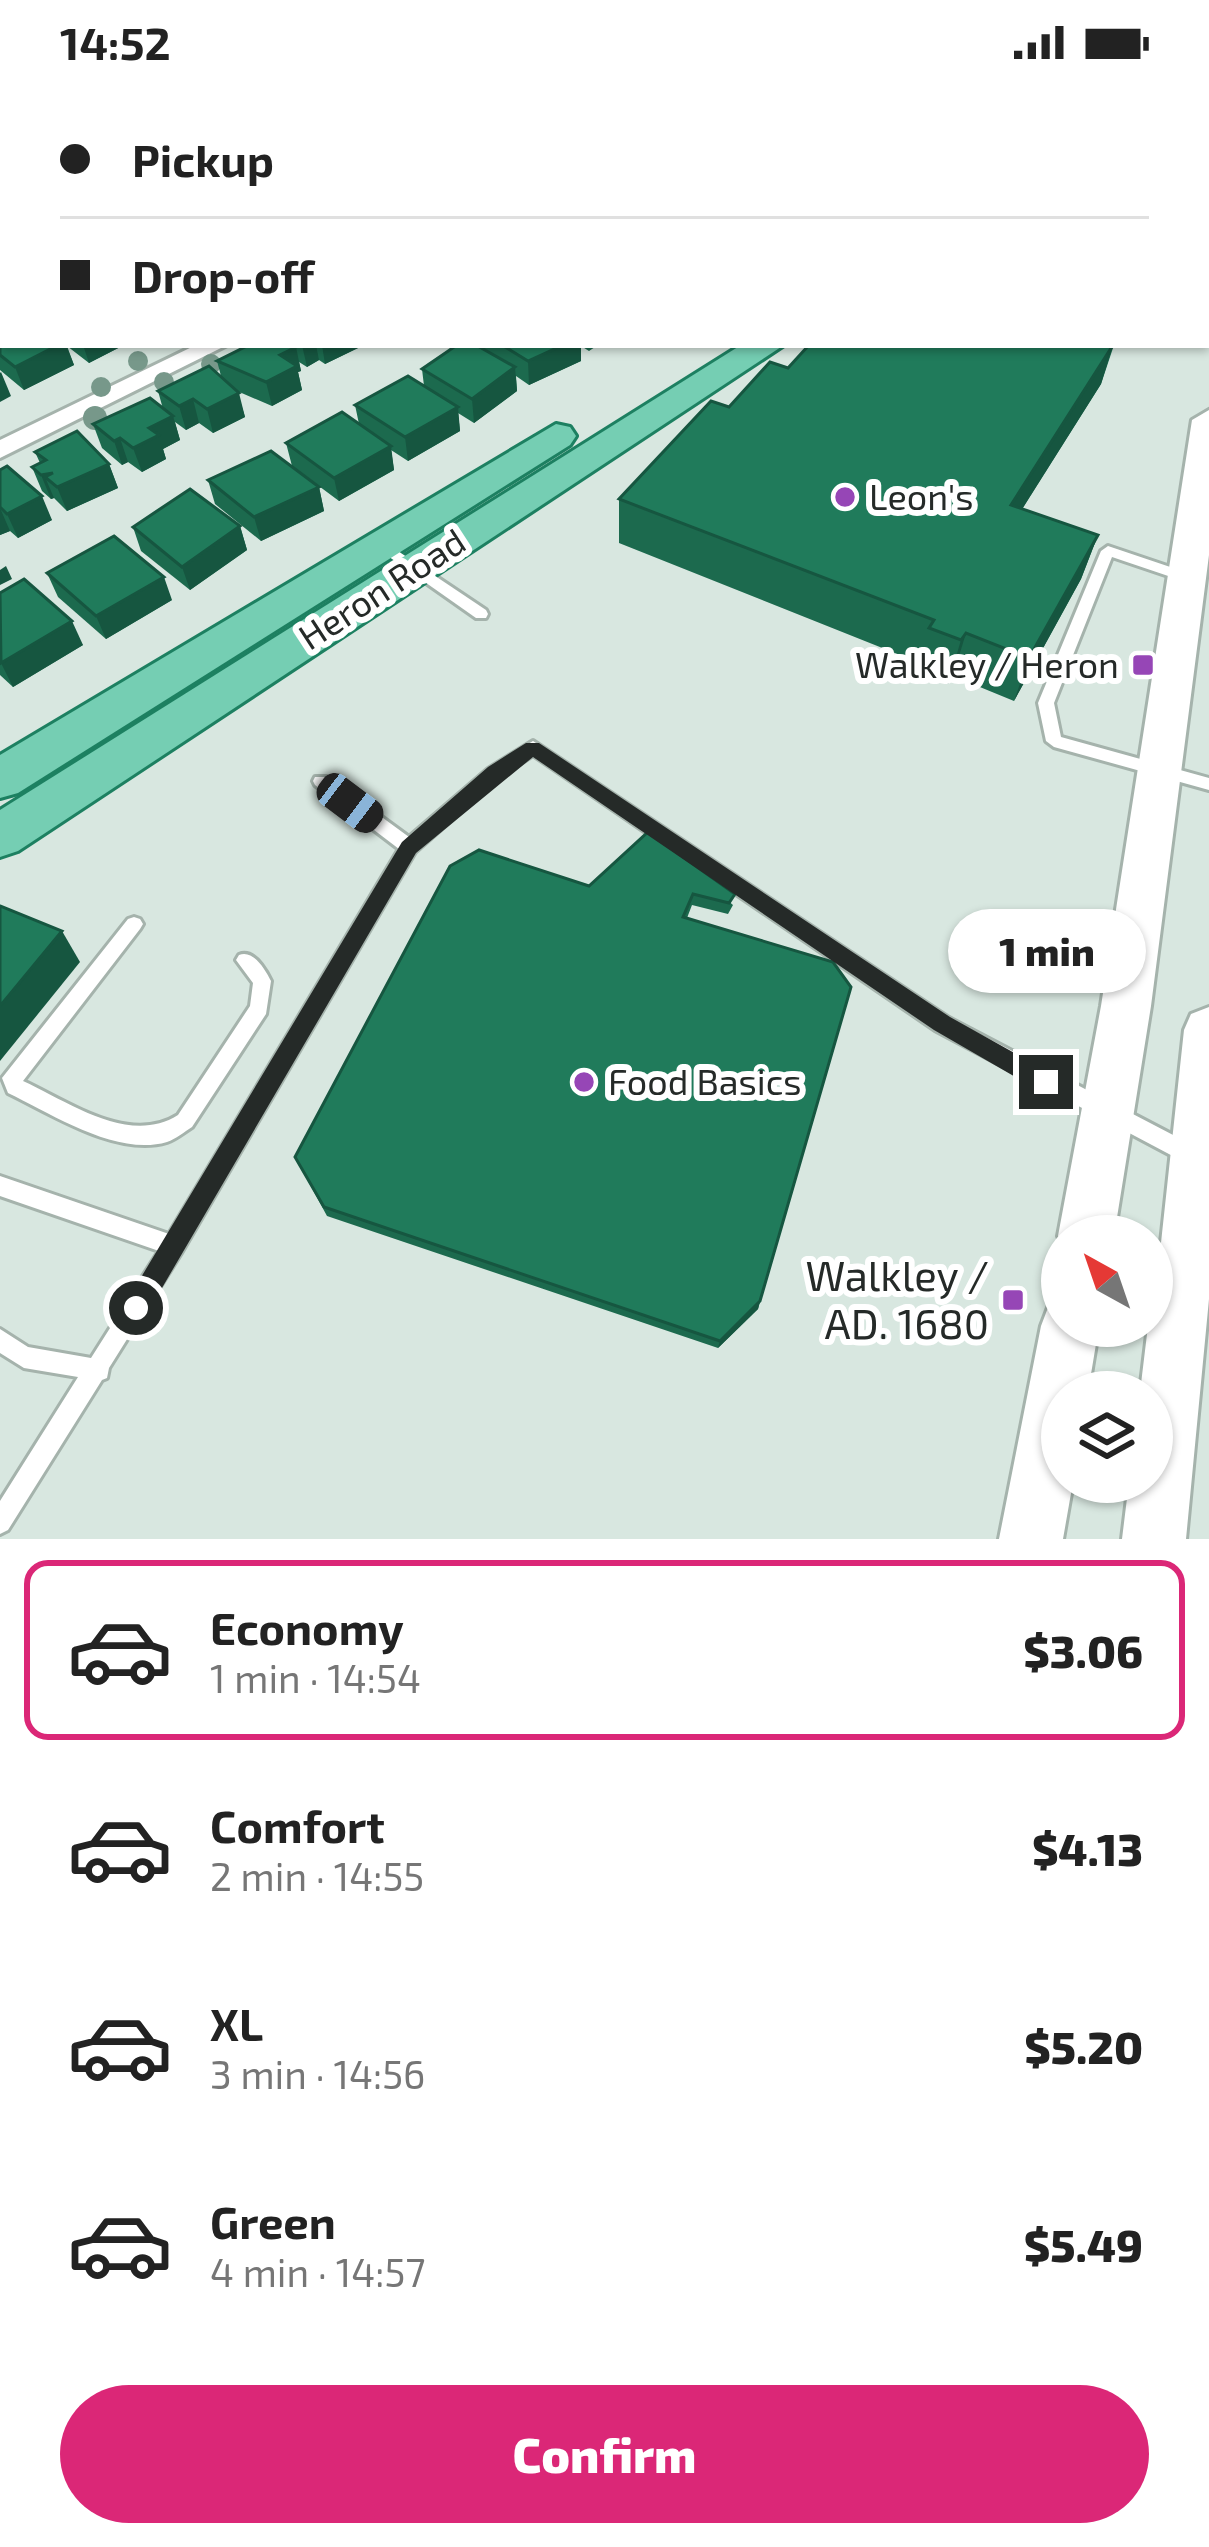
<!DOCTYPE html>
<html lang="en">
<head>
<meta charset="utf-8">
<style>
	:root { --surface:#fff; --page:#f2f2f2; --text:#222; --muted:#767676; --line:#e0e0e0; --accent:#db2777 }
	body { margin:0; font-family:"Exo 2",sans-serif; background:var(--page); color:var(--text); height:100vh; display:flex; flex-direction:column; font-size:45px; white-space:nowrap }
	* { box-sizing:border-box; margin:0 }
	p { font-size:39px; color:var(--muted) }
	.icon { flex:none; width:66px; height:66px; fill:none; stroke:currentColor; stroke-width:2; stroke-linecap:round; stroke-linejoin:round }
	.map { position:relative; height:1455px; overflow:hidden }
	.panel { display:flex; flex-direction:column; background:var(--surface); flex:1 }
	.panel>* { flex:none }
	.guide { position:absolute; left:0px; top:0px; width:1209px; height:264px; box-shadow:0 3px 9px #0004; display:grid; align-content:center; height:264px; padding:0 60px; background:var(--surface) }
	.needle { width:78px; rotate:320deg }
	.tools { position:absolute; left:1041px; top:1131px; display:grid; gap:24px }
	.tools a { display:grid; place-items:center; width:132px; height:132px; border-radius:50%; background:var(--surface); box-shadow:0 3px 9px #0004; font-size:60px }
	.end { position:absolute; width:54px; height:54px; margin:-27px; border:15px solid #252a28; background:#fff; box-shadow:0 0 0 6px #fff }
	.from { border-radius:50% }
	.bubble { position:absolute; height:84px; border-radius:42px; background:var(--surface); box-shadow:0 3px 9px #0004; font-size:39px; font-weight:800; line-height:84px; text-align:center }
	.car { position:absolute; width:36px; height:72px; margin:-36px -18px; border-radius:15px; box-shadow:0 0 9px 3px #0007; background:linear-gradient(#222 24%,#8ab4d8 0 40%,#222 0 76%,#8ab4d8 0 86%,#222 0) }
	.guide b { display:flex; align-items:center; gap:42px; height:114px; font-size:45px }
	.guide b+b { border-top:3px solid var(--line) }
	.guide i { width:30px; height:30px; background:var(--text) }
	ul { padding:21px 0 0; list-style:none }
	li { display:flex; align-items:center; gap:36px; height:180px; margin:0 24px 18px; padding:0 36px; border:6px solid transparent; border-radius:24px }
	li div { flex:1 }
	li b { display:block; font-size:45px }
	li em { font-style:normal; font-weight:800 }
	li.on { border-color:var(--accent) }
	li>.icon { width:108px; height:108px; stroke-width:1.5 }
	.cta { display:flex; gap:24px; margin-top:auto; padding:24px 60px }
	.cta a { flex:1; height:138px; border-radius:72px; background:var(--accent); color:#fff; font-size:48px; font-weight:800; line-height:138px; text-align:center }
	.status { display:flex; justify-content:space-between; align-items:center; height:84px; padding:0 60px; background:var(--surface); direction:ltr }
	.status svg { height:33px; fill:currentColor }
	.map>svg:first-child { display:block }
</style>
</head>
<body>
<div class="status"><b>14:52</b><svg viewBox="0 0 49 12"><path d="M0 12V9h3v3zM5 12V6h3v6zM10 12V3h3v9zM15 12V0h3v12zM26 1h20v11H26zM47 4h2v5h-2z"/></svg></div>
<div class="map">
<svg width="1209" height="1455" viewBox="0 0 1209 1455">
	<rect width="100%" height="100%" fill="#d8e7e0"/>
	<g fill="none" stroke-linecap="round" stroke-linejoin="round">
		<g stroke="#a5b3ac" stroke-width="6">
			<g id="lane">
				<path d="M1206,67L1209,68V74L1206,73Z"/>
				<path d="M1206,132L1209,133V139L1206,138Z"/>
				<rect x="1206" y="202" width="3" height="7"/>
				<path d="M380,455L486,526L488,530L486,534H476L375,463V457Z"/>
				<path d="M1108,462L1191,490L1193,493L1186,498L1112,473L1054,619L1061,653L1209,694V706L1054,663L1046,657L1038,619L1101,467Z"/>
				<path d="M533,657L949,934L1198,1064L1201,1071L1198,1078L1191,1080L1184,1078L935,946L533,671L500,693L415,768L181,1169L109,1284L107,1294L102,1296L8,1446L0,1450V1417L78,1293L24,1284L0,1269V1245L28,1263L91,1274L159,1167L0,1112V1092L169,1150L399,765L315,701L313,697L315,693H327L409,753L488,685Z"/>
				<path d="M134,833L140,835L143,840L140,845L23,997C69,1018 129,1062 178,1031L250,922L253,899L236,876L239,871C253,865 265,885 271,897L266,930L192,1043C184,1048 176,1055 167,1058C117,1073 52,1030 8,1009L2,994L128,835Z"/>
			</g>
		</g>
		<g stroke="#a5b3ac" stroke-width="6">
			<g id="street">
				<path d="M0,0H21L3,3V9Z"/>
				<path d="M304,0H322L324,3H306Z"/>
				<path d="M685,0H708L710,3H687Z"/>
				<path d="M3,147V161L0,162V148Z"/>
				<path d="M196,261H227L0,374V356Z"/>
			</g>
		</g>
		<g stroke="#a5b3ac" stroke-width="6">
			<g id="secondary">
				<path d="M1209,326V471L1151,922L1114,1152H1062V1162L1058,1152L1101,922L1192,336Z"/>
				<path d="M1209,923V1215L1186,1455H1122L1129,1398H1152V1308H1140L1148,1242H1152L1184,946L1191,930Z"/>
				<path d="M1062,1216V1242H1099L1088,1308H1062V1398H1073L1063,1455H999L1041,1242L1049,1221Z"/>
			</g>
		</g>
		<g stroke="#1d8061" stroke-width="6">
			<g id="primary">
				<path d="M1194,0H1209V11L1206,3Z"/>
				<path d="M741,261H784L18,767L0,773V726Z"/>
				<path d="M556,340L570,343L576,352L570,361L18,709L0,714V671Z"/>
			</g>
		</g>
		<use href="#lane" fill="#fff" fill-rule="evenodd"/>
		<use href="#street" fill="#fff" fill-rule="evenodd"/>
		<use href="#secondary" fill="#fff" fill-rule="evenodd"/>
		<use href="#primary" fill="#75ceb3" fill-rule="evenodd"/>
	</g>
	<g fill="#77988a">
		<circle cx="138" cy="277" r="10"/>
		<circle cx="211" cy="280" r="10"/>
		<circle cx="164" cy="298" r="10"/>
		<circle cx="101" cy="303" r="10"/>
		<circle cx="95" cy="334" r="12"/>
	</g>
	<g fill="#1c6a4e">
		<path d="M172,0H272L273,3H165Z"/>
		<rect x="553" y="0" width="103" height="3"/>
		<path d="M824,0H935L934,3H833Z"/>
		<path d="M0,251L3,261H124L89,279L67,262L74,281L24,306L0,286Z"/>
		<path d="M249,261H357L358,264L325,280L319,276L307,283L299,278L301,287L298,288L302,306L272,322L237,307L245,333L213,349L199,339L186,346L175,338L180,356L163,365L166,375L142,388L128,378L122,381L102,364L93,340L163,325L158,307L221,292L217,277Z"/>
		<path d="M480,261H598L589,267L581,262V277L529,301L516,292L517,307L474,339L458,329L460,347L408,377L391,366L394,386L339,417L292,382L286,359L359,340L355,321L424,302L422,285L481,264Z"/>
		<path d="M809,261H1114L1101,300L1022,425L1098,451L1081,495L1014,617L953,592L948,600L917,588L920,579L619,459V415L729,323L788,284Z"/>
		<path d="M35,368L109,380L118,404L67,427L54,414L51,415L42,407L32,383L40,379Z"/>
		<path d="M0,386L52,436L18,454L10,447L0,451Z"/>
		<path d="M208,396L319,403L324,427L261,457L215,420Z"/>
		<path d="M240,442L247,466L190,506L141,467L133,443Z"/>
		<path d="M47,489L172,516L106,555L58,513Z"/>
		<path d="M0,509L83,561L13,603L0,591Z"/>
		<path d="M648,748L733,821L728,830L692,821L687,834L851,903L758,1225L718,1264L327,1132L295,1073Z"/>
	</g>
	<g fill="#165640">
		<path d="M64,0H105V3H62L61,1Z"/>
		<path d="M245,0H272L273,3H243Z"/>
		<path d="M383,0H429L430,3H383Z"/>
		<rect x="575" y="0" width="25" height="3"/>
		<path d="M635,0H656V3H628Z"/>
		<path d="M1034,0H1052L1048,3H1033Z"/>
		<path d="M0,28L3,34V52L0,53Z"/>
		<path d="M3,94V120L0,122V95Z"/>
		<path d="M3,188V216L0,217V189Z"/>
		<path d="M58,261H66L74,281L24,306L15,283Z"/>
		<path d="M83,261H124L89,279Z"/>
		<path d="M302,261H316L319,276L307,283Z"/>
		<path d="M322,261H357L358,264L325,280Z"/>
		<path d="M563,261H581V277L529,301L528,277Z"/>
		<path d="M1113,261L1101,300L997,465L1011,421Z"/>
		<path d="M296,263L301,287L298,288L302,306L272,322L266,298L280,271Z"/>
		<path d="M515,283L517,307L474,339L472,315Z"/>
		<path d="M1,288L11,312L0,318V289Z"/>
		<path d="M239,309L245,333L213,349L207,325Z"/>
		<path d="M193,315L199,339L186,346L179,322Z"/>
		<path d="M458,323L460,347L408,377L405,353Z"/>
		<path d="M173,332L180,356L163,365L166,375L142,388L133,364L149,344Z"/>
		<path d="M120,354L128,378L122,381L114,357Z"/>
		<path d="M391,362L394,386L339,417L334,394Z"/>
		<path d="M109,380L118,404L67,427L57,403L45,393L54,414L51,415L41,391Z"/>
		<path d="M319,403L324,427L261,457L254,433Z"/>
		<path d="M42,412L52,436L18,454L7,430Z"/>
		<path d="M0,424L10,447L0,451Z"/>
		<path d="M240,442L247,466L190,506L182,483Z"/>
		<path d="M1098,451L1081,495L1014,617L1029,574Z"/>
		<path d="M6,482L12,495L0,501V486Z"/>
		<path d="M164,493L172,516L106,555L96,532Z"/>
		<path d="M72,537L83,561L13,603L1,579Z"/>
		<path d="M966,549L953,592L948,600L961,556Z"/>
		<path d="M62,847L80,878L0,977V922Z"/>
		<path d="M760,1217L758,1225L718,1264L720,1257Z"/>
	</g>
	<g fill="#207b5b" stroke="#165640" stroke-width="3">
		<path d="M14,0H47L52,3H5Z"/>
		<path d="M172,0H216L211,3H165Z"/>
		<path d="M771,0H787L795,3H765Z"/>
		<path d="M891,0H921L916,3H900Z"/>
		<path d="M961,0H1023L1018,3H956Z"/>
		<path d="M0,78L3,80V94L0,95Z"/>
		<path d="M3,166V188L0,189V167Z"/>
		<path d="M2,250L3,261H58L15,283L0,271V251Z"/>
		<path d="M249,261H293L296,263L280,271L297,282L266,298L217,277Z"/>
		<path d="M457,261H476L515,283L472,315L422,285Z"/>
		<path d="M502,261H563L528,277Z"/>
		<path d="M809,261H1113L1011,421L1098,451L1029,574L966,549L961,556L929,544L934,536L619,415L711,317L729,323L770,278L788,284Z"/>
		<path d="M209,282L239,309L207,325L193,315L179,322L158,307Z"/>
		<path d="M408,292L458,323L405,353L355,321Z"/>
		<path d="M150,314L173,332L149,344L159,351L133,364L120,354L114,357L93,340Z"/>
		<path d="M342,328L391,362L334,394L286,359Z"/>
		<path d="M77,347L109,380L57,403L45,393L53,389L41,391L32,383L46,376L35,368Z"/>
		<path d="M271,367L319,403L254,433L208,396Z"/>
		<path d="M7,382L42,412L7,430L0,423V386Z"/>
		<path d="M190,405L240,442L182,483L133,443Z"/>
		<path d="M114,452L164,493L96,532L47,489Z"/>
		<path d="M24,495L72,537L1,579L0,509Z"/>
		<path d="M648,748L735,810L729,819L693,810L683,833L833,878L851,903L760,1217L720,1257L324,1123L295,1073L450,782L479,766L589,802Z"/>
		<path d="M0,822L62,847L0,922Z"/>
	</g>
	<path fill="#252a28" d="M526,659H539L950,933L1054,991V1006H1038L934,946L533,673L416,769L145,1233H128V1215L402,758L488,683Z"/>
	<g fill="#9646b6" stroke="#fff" stroke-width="4.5">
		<circle cx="845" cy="413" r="12"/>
		<rect x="1131" y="569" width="24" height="24" rx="6"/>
		<circle cx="584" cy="998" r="12"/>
		<rect x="1001" y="1204" width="24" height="24" rx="6"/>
	</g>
	<g text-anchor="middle" stroke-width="12" stroke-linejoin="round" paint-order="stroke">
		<g font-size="36" fill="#252a28" stroke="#fff" text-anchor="start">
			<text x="869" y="426">Leon's</text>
			<text x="1119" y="594" text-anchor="end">Walkley / Heron</text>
			<text x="608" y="1011">Food Basics</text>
		</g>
		<g font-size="36" fill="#252a28" stroke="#fff">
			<text transform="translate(382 505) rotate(-33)" y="13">Heron Road</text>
		</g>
		<g font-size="42" fill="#252a28" stroke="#fff" text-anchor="end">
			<text x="989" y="1207">Walkley /<tspan x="989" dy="48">AD. 1680</tspan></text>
		</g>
	</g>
</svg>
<div class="tools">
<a><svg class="needle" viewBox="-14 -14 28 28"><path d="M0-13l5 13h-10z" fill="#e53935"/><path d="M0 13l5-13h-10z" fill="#767676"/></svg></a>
<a><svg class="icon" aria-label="layers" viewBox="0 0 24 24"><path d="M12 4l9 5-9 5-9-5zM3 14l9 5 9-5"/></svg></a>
</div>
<i class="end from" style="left:136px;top:1224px"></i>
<i class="end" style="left:1046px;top:998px"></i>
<div class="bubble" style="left:948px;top:825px;width:198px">1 min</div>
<i class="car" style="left:350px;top:719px;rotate:127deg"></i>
<div class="guide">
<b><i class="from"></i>Pickup</b>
<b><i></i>Drop-off</b>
</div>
</div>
<section class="panel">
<ul>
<li class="on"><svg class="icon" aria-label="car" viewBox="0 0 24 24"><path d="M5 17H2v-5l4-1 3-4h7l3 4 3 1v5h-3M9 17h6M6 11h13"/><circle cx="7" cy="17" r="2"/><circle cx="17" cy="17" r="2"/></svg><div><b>Economy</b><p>1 min · 14:54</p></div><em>$3.06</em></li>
<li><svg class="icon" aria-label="car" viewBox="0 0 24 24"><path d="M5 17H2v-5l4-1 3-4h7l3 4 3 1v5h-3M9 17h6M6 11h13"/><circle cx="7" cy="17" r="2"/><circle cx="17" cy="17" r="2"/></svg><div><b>Comfort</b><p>2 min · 14:55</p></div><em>$4.13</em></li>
<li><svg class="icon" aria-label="car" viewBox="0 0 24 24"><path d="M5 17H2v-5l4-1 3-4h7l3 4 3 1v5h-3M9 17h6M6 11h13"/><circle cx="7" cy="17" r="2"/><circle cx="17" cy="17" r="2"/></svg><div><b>XL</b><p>3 min · 14:56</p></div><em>$5.20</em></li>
<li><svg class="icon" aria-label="car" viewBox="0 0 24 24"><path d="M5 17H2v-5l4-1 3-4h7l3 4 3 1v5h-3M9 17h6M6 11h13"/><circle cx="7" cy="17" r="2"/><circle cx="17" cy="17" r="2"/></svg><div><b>Green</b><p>4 min · 14:57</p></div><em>$5.49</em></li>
</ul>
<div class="cta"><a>Confirm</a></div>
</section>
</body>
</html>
